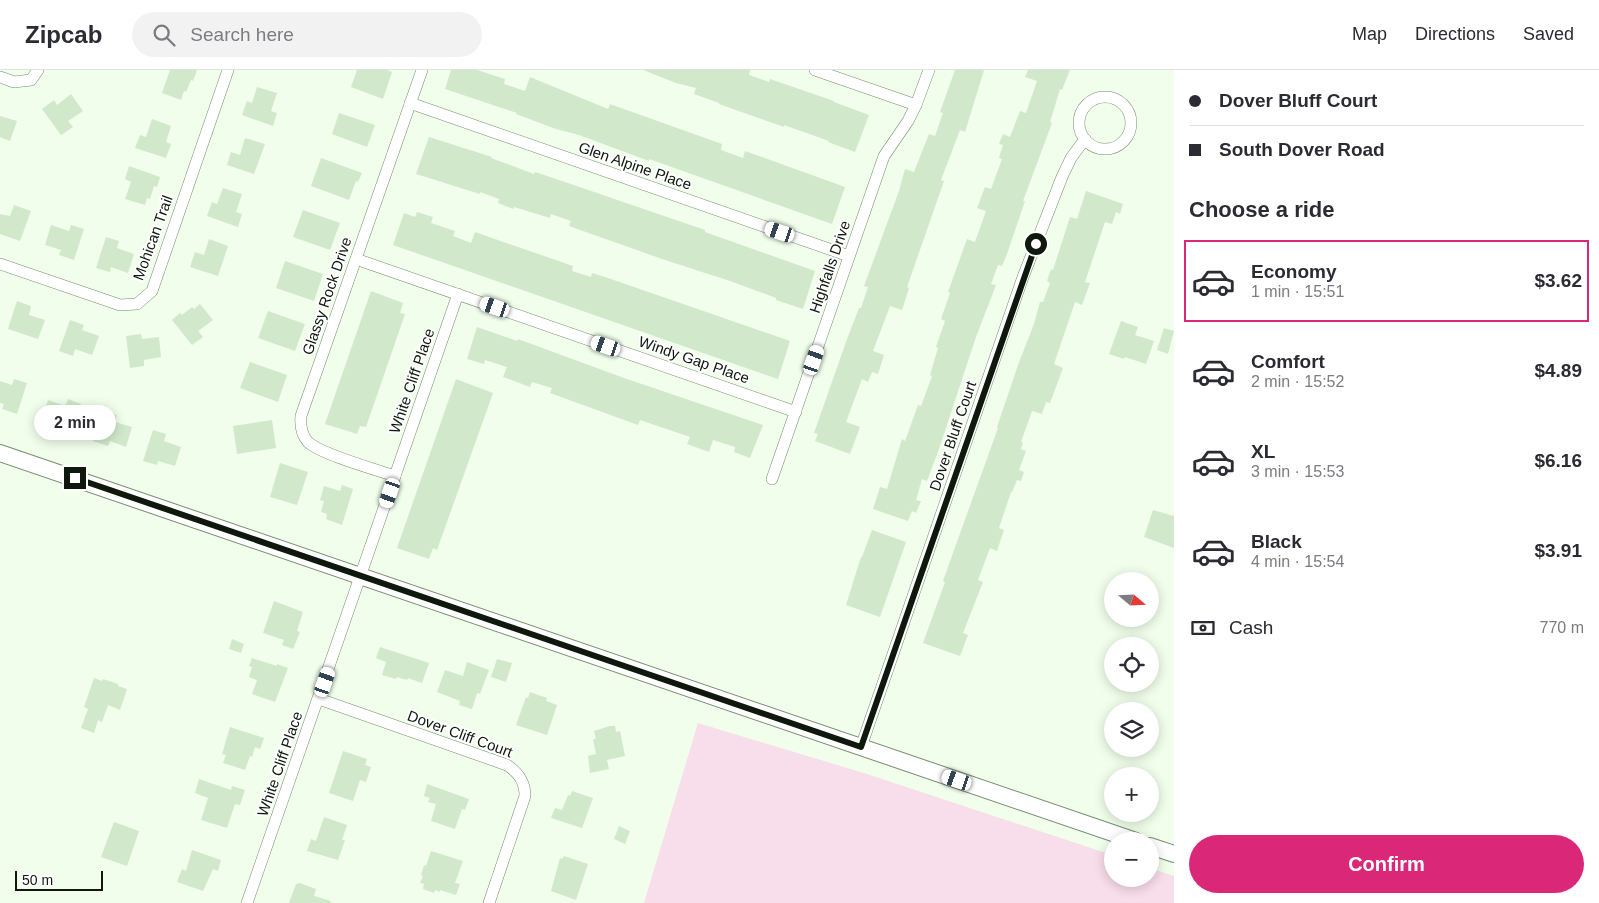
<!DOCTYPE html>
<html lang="en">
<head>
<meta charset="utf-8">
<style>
	:root { --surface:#fff; --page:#f2f2f3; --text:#2b2b33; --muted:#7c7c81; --line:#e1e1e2; --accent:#db2777 }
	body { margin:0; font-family:Helvetica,sans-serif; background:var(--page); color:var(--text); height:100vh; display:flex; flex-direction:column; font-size:19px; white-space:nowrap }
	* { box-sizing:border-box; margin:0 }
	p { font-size:16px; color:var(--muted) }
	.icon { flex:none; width:28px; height:28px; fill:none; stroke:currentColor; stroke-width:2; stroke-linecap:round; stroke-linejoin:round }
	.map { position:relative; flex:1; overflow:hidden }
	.panel { display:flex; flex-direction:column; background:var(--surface); width:425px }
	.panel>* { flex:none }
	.hud { display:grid; align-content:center; height:110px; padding:0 15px; background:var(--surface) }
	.needle { width:32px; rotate:109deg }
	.fabs { position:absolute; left:1104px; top:502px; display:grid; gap:10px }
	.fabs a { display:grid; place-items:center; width:55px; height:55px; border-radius:50%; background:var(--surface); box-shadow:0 2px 12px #0003; font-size:25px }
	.scale { position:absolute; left:15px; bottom:12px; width:88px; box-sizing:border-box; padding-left:5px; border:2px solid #0f180d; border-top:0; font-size:14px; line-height:18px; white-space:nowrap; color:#0f180d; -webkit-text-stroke:4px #fff; paint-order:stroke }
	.end { position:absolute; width:22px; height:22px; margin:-11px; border:6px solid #0f180d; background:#fff; box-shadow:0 0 0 2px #fff }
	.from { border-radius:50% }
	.bubble { position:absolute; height:35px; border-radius:18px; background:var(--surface); box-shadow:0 2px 12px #0003; font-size:16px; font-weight:700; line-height:35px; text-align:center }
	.car { position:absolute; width:15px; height:30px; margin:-15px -8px; border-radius:6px; box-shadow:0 0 4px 1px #0007; background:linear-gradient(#fff 24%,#345 0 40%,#fff 0 76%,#345 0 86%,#fff 0) }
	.hud b { display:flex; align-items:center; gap:18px; height:48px; font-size:19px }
	.hud b+b { border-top:1px solid var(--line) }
	.hud i { width:12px; height:12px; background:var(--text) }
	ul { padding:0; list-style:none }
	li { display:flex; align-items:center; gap:15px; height:82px; margin:0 10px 8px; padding:0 5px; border:2px solid transparent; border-radius:0px }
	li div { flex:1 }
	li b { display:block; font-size:19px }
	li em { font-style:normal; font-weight:700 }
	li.current { border-color:var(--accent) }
	li>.icon { width:45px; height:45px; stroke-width:1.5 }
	h2 { padding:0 15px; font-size:22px; line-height:60px }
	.pay { display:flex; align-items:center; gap:12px; height:55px; padding:0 15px; font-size:19px }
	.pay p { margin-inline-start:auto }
	.cta { display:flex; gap:10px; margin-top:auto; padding:10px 15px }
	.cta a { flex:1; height:58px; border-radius:30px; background:var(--accent); color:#fff; font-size:20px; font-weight:700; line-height:58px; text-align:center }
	header { display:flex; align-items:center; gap:30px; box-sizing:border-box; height:70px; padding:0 25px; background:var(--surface); border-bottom:1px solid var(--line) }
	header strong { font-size:24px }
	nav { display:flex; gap:28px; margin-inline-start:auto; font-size:18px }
	.search { width:350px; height:45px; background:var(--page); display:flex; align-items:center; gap:12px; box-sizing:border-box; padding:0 18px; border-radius:28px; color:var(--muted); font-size:19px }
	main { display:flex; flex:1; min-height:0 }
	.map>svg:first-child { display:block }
</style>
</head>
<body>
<header>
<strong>Zipcab</strong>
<div class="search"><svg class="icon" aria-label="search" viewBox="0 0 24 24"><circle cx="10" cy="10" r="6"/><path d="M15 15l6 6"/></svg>Search here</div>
<nav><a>Map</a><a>Directions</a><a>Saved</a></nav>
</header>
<main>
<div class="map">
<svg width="1174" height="833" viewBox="0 0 1174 833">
	<rect width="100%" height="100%" fill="#f0feeb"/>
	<path fill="#f8ddea" d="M698,653L867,704L1112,785V809H1150V798L1174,806V833H644Z"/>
	<g fill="#d1e9ca">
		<path d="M170,0H197L193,11L191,10L186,22L184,21L181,30L162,23Z"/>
		<path d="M357,0H387L392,2L383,29L351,17Z"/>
		<path d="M451,0H477L505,9L504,14L525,21L530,7L608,39L610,34L722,74L721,80L743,88L745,81L845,117L832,154L649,89V91L579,65L556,59L516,44L517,43L445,19Z"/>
		<path d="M643,0H750L749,5L769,12L770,9L834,31V32L869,45L855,82L828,72L829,71L784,55V57L719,34V33L694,24L696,18L676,13Z"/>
		<path d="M955,0H984L965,62L960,60L941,110L944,111L907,217L909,218L902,240L890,236L873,281L884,285L878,304L872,302L868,312L862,309L846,352L860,357L850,384L815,371L818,364L814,363L846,272L859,238H861L868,217L864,216L899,121L905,99L914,102L929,64L935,66L943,43L940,42Z"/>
		<path d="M1028,0H1070L1062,20L1060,19L1050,52L1052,53L1023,131H1025L1007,184L1002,196L998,195L991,214L996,215L976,267L940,376L927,411L922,409L916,430L921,431L916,443L912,441L908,451L873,439L880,417L887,419L902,369L905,371L918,335L921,336L932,306L930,305L938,278L936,277L945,251L941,249L950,223L948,222L967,169L975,172L986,141L977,138L985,117L991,119L1002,89L999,88L1003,75L999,74L1003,64L1010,67L1020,41L1026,43L1037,11L1025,7Z"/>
		<path d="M257,17L277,23L271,41L277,43L273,56L242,45L247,31L252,33Z"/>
		<path d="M71,24L83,41L68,51L73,57L61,65L42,39L54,30L57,35Z"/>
		<path d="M339,43L375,55L367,77L332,64Z"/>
		<path d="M0,46L17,51L10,71L0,67Z"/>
		<path d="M152,49L171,56L166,72L171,74L166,88L135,78L140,65L146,67Z"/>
		<path d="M429,67L492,87L491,88L534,104L535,102L562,111L705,160V162L815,201L803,239L776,230V228L730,211L665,190L569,156L571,151L551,144L550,148L514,137L513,139L498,133L499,129L480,122V124L416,104Z"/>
		<path d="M245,68L265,74L254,104L227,95L231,82L240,85Z"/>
		<path d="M321,88L362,103L358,112L356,111L349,130L311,116Z"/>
		<path d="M129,96L160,107L157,117L154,116L150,129L147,128L145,135L125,129L131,112L125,109Z"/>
		<path d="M223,118L242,124L236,142L242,144L238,157L207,146L212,132L217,134Z"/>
		<path d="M1086,121L1123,134L1120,144L1116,142L1112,154L1105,152L1085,212L1090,213L1082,235L1075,232L1054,294L1063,298L1050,333L1046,332L1042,344L1032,341L1021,372L1023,373L1021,379L1026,381L1019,400L1024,402L1021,411L1017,410L1012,422H1011L999,458L1004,460L997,481L990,478L978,510L983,512L963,563L968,565L960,586L923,573L945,512L943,511L949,494L998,358L997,357L1018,295L1034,254L1040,232H1043L1050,213L1047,211L1051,199L1053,200L1070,147L1077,149Z"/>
		<path d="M14,135L31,141L20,171L0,164V144L10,146Z"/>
		<path d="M303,140L340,153L330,180L293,167Z"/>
		<path d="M417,142L433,147L431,153L455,161L453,166L471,173L475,162L573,196L572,201L591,207L592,203L608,208L790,271L778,309L393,175L404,143L415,147Z"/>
		<path d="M51,155L69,161L71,155L84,159L74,190L59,185L61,180L45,175Z"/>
		<path d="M106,167L119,171L117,178L134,184L128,203L111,197L110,202L96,198Z"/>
		<path d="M209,169L228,176L218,206L190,197L195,182L204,185Z"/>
		<path d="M285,191L323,204L314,231L276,218Z"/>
		<path d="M371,221L403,233L400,243L405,244L366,357L360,356L357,364L325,354Z"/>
		<path d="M17,231L31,236L29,245L45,250L38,269L8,259Z"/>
		<path d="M200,234L213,250L198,261L203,267L192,275L172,250L180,243L182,245L192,237L194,239Z"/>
		<path d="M268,241L305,254L295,281L258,268Z"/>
		<path d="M70,250L84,255L82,260L99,266L92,285L75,279L73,286L59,281Z"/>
		<path d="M1121,251L1138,257L1135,265L1154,271L1146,294L1125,287L1124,289L1109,284Z"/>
		<path d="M477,257L517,271L518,269L624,308L763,355L750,388L734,382L735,377L713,370L709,382L687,374L690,367L640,350L638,355L550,323L552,318L532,312L530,317L503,307L507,297L485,290L484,294L467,289Z"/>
		<path d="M1164,258L1174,261L1168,284L1157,280Z"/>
		<path d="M141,264L142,269L159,267L161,287L144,290V296L130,298L126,266Z"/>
		<path d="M250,292L287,305L278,332L240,318Z"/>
		<path d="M14,309L27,313L17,344L2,339L4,334L0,333V311L12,315Z"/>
		<path d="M456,309L493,323L437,480L433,478L429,489L397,478Z"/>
		<path d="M68,329L81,334L70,365L56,360L58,355L42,349L48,330L65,336Z"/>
		<path d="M104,341L117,345L115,352L132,357L126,377L110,371L108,376L93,371Z"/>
		<path d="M272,350L276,378L237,384L233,356Z"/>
		<path d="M153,360L166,364L164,371L181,377L175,396L158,391L157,395L143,391Z"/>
		<path d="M280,393L308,402L297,435L270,427Z"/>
		<path d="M342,415L353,419L342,455L326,449L327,444L321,442L324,431L320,430L324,416L340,421Z"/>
		<path d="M1153,440L1174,446V478L1144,467Z"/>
		<path d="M872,460L906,472L880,547L846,535L861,487H862Z"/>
		<path d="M274,531L303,542L297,561L300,562L293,579L282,575L284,570L263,563Z"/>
		<path d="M232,569L244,574L241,583L229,579Z"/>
		<path d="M380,577L429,593L422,613L408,608L407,610L397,607L396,609L382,605L386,592L376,588Z"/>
		<path d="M252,588L277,596V594L288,598L275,632L252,624L257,610L249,607L252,597L249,596Z"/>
		<path d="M497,589L512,593L506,612L491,607Z"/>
		<path d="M467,592L489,600L480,624L477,623L472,639L459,635L460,631L437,622L445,600L463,606Z"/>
		<path d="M94,608L102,611L103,609L118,614V616L127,619L120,640L108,635L102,652L98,650L94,663L81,658L88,639L84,637Z"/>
		<path d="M530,622L547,628L546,631L557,635L547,665L516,655L526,627L528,628Z"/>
		<path d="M610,656H615L616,662L620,661L625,686L607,690L609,699L590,703L588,686L596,684L593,669H596L594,661Z"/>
		<path d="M230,657L264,668L260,679L255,677L252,687L250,686L245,700L223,693L226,685L222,684Z"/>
		<path d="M343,681L367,689L365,695L371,697L366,712L360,710L353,731L329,723Z"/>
		<path d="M199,709L231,720L232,716L245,720L240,735L235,734L227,758L201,750L208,728L195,723Z"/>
		<path d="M427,714L469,729L465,740L462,739L455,759L431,751L436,734L428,732L430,728L424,726Z"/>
		<path d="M572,721L593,728L582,758L551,748L555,738L562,740L568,725L570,726Z"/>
		<path d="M324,747L347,755L342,770H345L338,790L307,781L311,769L316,771Z"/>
		<path d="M114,752L139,761L127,796L101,787Z"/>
		<path d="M619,756L630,761L625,774L614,769Z"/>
		<path d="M192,780L221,790L218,801L213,799L203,821L177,812L182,799L186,801Z"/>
		<path d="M431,781L463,791L455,813L460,814L456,825L440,820V822L435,820L434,823L423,819L424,814L420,813L423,806L421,805L424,795L426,796Z"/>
		<path d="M564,786L588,794L576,830L551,821L560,788L562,789Z"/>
		<path d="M300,813L316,819L314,826L331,831L330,833H289L296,814Z"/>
	</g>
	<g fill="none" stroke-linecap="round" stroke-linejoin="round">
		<g stroke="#778d70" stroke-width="12">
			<g id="street">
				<path d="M815,0L916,35"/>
				<path d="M0,7L14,12L31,10L38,0"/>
				<circle cx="1105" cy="53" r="26"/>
				<path d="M410,33L849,186"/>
				<path d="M356,189L796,342"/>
				<path d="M0,194L120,235L137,234L152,221L228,0"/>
				<path d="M395,406C377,400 320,384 308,372C301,364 300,356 301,346L422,0"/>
				<path d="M772,409L884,86L908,51L916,35L929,0"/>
				<path d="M319,629L507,695C519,703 525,712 525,726L489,833"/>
				<path d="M861,677L1023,207L1062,107L1071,88L1085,69"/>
				<path d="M247,833L458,224"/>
			</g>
		</g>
		<g stroke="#778d70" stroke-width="18">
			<g id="secondary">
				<path d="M0,383L1136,771"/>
				<path d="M1150,776L1174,784"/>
			</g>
		</g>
		<use href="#street" stroke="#fff" stroke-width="11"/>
		<use href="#secondary" stroke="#fff" stroke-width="16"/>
	</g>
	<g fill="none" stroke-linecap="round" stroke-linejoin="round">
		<path stroke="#0f180d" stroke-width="6" d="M75,408L861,677L1036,174"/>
	</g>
	<g text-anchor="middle" stroke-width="4" stroke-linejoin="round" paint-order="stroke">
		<g font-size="15" fill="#0f180d" stroke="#fff">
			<text transform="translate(635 96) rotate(19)" y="5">Glen Alpine Place</text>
			<text transform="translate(153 168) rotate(-70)" y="5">Mohican Trail</text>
			<text transform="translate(830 197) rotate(-71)" y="5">Highfalls Drive</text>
			<text transform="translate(327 226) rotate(-71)" y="5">Glassy Rock Drive</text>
			<text transform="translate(694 290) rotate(19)" y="5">Windy Gap Place</text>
			<text transform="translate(412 311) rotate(-71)" y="5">White Cliff Place</text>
			<text transform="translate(953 366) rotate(-71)" y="5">Dover Bluff Court</text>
			<text transform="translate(460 664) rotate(20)" y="5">Dover Cliff Court</text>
			<text transform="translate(280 694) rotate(-71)" y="5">White Cliff Place</text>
		</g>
	</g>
</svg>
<div class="fabs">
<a><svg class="needle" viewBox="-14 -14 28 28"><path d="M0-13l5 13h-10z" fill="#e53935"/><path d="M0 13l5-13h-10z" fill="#7c7c81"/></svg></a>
<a><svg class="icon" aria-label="locate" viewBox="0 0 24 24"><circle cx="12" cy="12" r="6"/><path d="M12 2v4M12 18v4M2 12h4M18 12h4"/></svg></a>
<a><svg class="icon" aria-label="layers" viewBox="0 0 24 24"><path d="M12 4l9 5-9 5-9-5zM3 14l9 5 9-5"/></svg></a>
<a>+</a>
<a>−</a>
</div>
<div class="scale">50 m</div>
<i class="end from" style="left:1036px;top:174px"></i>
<i class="end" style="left:75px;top:408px"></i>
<div class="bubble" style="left:34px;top:335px;width:82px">2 min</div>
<i class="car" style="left:780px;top:162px;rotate:289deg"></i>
<i class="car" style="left:495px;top:237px;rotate:289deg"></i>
<i class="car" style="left:606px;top:276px;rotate:289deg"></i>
<i class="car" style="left:814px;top:290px;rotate:19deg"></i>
<i class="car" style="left:390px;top:423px;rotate:199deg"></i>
<i class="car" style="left:325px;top:612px;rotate:19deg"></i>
<i class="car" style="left:957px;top:710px;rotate:289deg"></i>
</div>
<section class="panel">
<div class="hud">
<b><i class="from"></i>Dover Bluff Court</b>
<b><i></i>South Dover Road</b>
</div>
<h2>Choose a ride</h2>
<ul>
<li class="current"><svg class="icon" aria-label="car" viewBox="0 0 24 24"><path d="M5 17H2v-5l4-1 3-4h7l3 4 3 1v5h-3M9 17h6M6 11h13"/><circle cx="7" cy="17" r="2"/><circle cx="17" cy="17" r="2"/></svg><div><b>Economy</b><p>1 min · 15:51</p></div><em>$3.62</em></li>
<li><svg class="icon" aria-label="car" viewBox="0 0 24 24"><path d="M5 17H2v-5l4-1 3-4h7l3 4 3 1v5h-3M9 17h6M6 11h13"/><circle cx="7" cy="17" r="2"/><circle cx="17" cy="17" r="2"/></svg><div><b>Comfort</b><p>2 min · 15:52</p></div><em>$4.89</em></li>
<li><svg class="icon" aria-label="car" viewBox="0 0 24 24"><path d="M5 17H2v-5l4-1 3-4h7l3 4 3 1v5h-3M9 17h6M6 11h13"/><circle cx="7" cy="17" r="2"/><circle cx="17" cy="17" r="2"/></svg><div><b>XL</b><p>3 min · 15:53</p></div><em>$6.16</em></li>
<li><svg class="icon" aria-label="car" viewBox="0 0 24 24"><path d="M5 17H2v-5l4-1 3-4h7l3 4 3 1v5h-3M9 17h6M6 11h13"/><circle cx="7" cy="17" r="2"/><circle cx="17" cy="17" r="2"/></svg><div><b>Black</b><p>4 min · 15:54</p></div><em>$3.91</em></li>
</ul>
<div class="pay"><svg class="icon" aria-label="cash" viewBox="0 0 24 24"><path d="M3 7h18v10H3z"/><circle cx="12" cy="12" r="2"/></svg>Cash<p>770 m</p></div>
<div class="cta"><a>Confirm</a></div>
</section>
</main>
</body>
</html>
